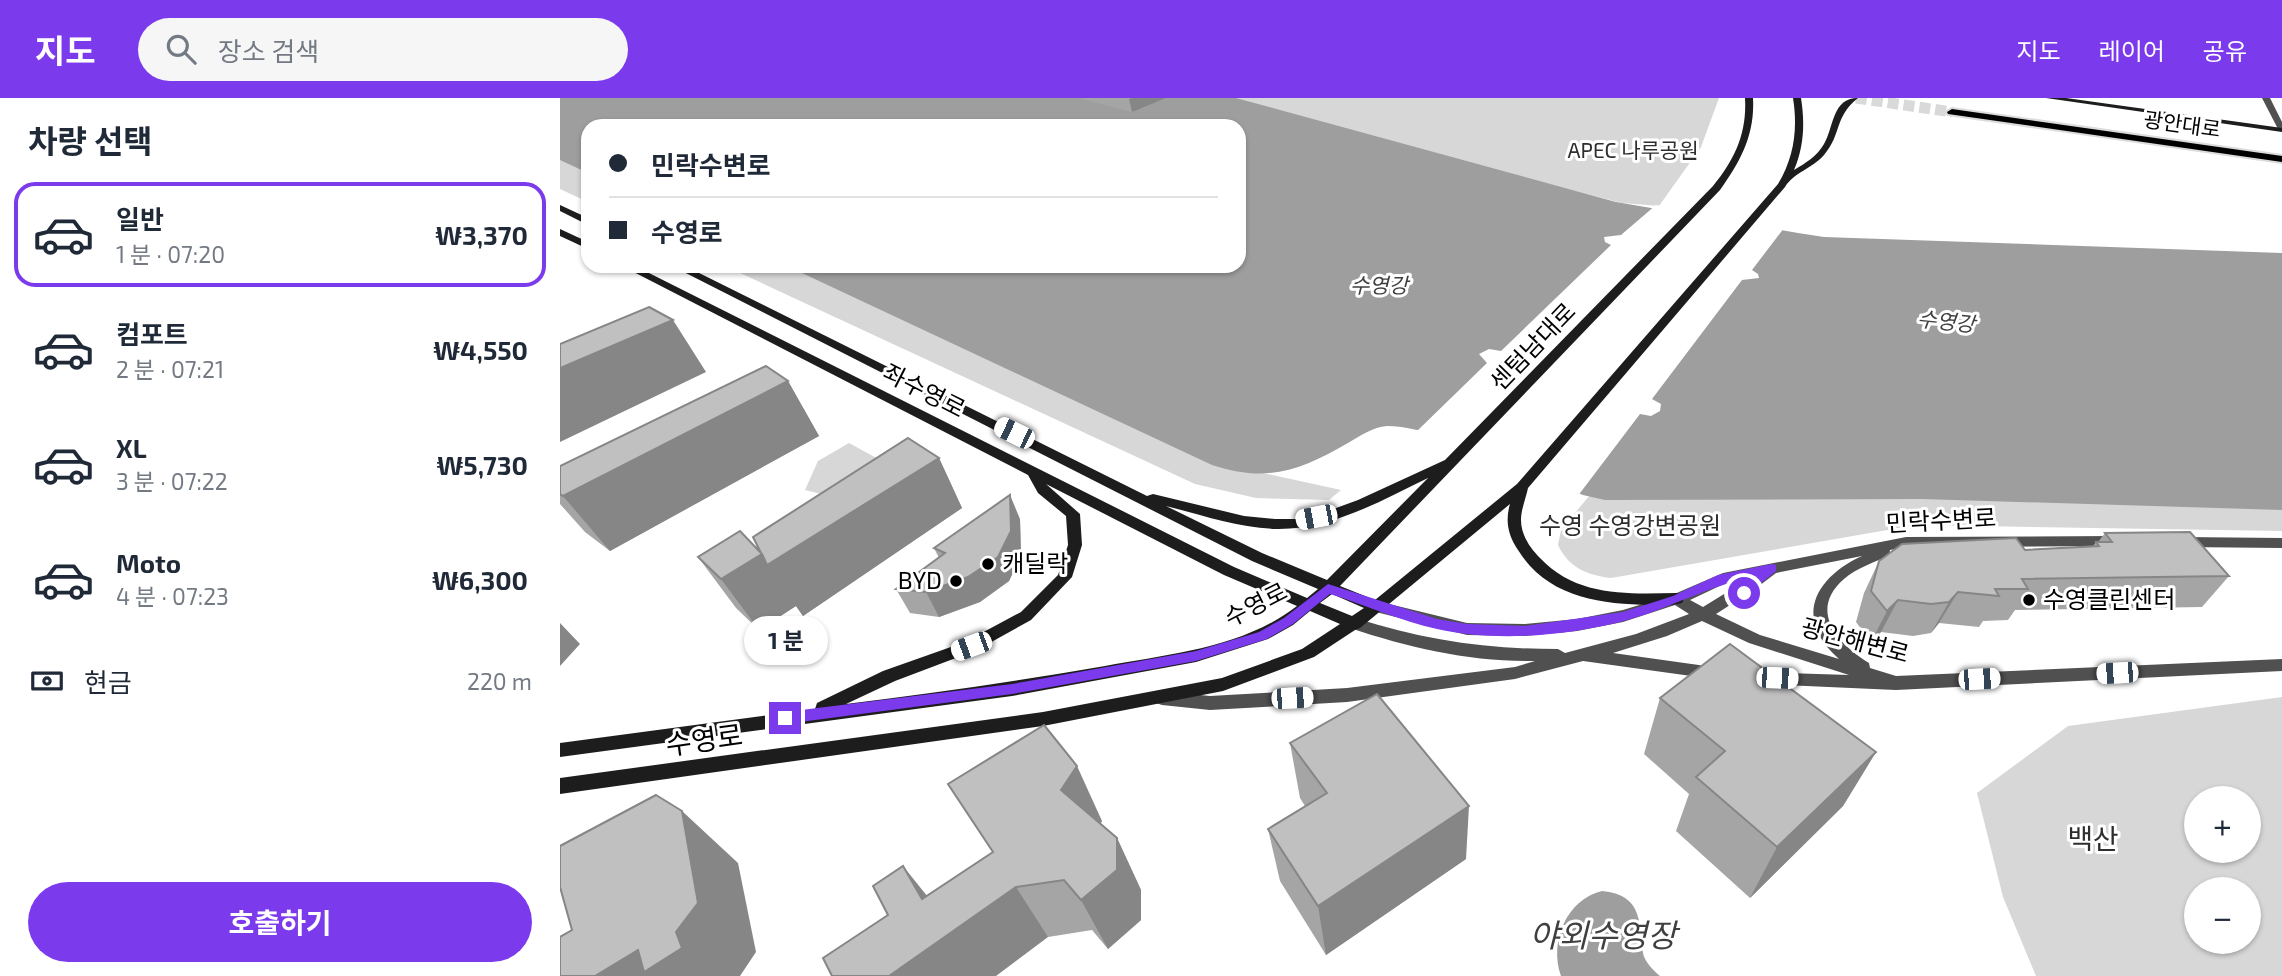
<!DOCTYPE html>
<html lang="ko">
<head>
<meta charset="utf-8">
<style>
	:root { --surface:#fff; --page:#f6f6f7; --text:#1f2937; --muted:#747a83; --line:#e0e1e3; --accent:#7c3aed }
	body { margin:0; font-family:"Exo 2","Noto Sans KR",sans-serif; background:var(--page); color:var(--text); height:100vh; display:flex; flex-direction:column; font-size:26px; white-space:nowrap }
	* { box-sizing:border-box; margin:0 }
	p { font-size:23px; color:var(--muted) }
	.icon { flex:none; width:38px; height:38px; fill:none; stroke:currentColor; stroke-width:2; stroke-linecap:round; stroke-linejoin:round }
	.map { position:relative; flex:1; overflow:hidden }
	.drawer { display:flex; flex-direction:column; background:var(--surface); width:560px }
	.drawer>* { flex:none }
	.hud { position:absolute; left:21px; top:21px; width:665px; height:154px; border-radius:21px; box-shadow:0 2px 5px #0004; display:grid; align-content:center; height:154px; padding:0 28px; background:var(--surface) }
	.controls { position:absolute; left:1624px; top:688px; display:grid; gap:14px }
	.controls a { display:grid; place-items:center; width:77px; height:77px; border-radius:50%; background:var(--surface); box-shadow:0 2px 5px #0004; font-size:35px }
	.end { position:absolute; width:32px; height:32px; margin:-16px; border:9px solid #7c3aed; background:#fff; box-shadow:0 0 0 4px #fff }
	.from { border-radius:50% }
	.bubble { position:absolute; height:49px; border-radius:24px; background:var(--surface); box-shadow:0 2px 5px #0004; font-size:23px; font-weight:700; line-height:49px; text-align:center }
	.car { position:absolute; width:21px; height:42px; margin:-21px -10px; border-radius:9px; box-shadow:0 0 5px 2px #0007; background:linear-gradient(#fff 24%,#345 0 40%,#fff 0 76%,#345 0 86%,#fff 0) }
	.hud b { display:flex; align-items:center; gap:24px; height:66px; font-size:26px }
	.hud b+b { border-top:2px solid var(--line) }
	.hud i { width:18px; height:18px; background:var(--text) }
	ul { padding:0; list-style:none }
	li { display:flex; align-items:center; gap:21px; height:105px; margin:0 14px 10px; padding:0 14px; border:4px solid transparent; border-radius:21px }
	li div { flex:1 }
	li b { display:block; font-size:26px }
	li em { font-style:normal; font-weight:700 }
	li.active { border-color:var(--accent) }
	li>.icon { width:63px; height:63px; stroke-width:1.5 }
	h2 { padding:0 28px; font-size:32px; line-height:84px }
	.pay { display:flex; align-items:center; gap:18px; height:77px; padding:0 28px; font-size:26px }
	.pay p { margin-inline-start:auto }
	.button { display:flex; gap:14px; margin-top:auto; padding:14px 28px }
	.button a { flex:1; height:80px; border-radius:42px; background:var(--accent); color:#fff; font-size:28px; font-weight:700; line-height:80px; text-align:center }
	header { display:flex; align-items:center; gap:42px; box-sizing:border-box; height:98px; padding:0 35px; background:var(--accent); color:#fff }
	header strong { font-size:33px }
	nav { display:flex; gap:38px; margin-inline-start:auto; font-size:24px }
	.search { width:490px; height:63px; background:var(--page); display:flex; align-items:center; gap:18px; box-sizing:border-box; padding:0 24px; border-radius:38px; color:var(--muted); font-size:26px }
	main { display:flex; flex:1; min-height:0 }
	.map>svg:first-child { display:block }
</style>
</head>
<body>
<header>
<strong>지도</strong>
<div class="search"><svg class="icon" aria-label="search" viewBox="0 0 24 24"><circle cx="10" cy="10" r="6"/><path d="M15 15l6 6"/></svg>장소 검색</div>
<nav><a>지도</a><a>레이어</a><a>공유</a></nav>
</header>
<main>
<section class="drawer">
<h2>차량 선택</h2>
<ul>
<li class="active"><svg class="icon" aria-label="car" viewBox="0 0 24 24"><path d="M5 17H2v-5l4-1 3-4h7l3 4 3 1v5h-3M9 17h6M6 11h13"/><circle cx="7" cy="17" r="2"/><circle cx="17" cy="17" r="2"/></svg><div><b>일반</b><p>1 분 · 07:20</p></div><em>₩3,370</em></li>
<li><svg class="icon" aria-label="car" viewBox="0 0 24 24"><path d="M5 17H2v-5l4-1 3-4h7l3 4 3 1v5h-3M9 17h6M6 11h13"/><circle cx="7" cy="17" r="2"/><circle cx="17" cy="17" r="2"/></svg><div><b>컴포트</b><p>2 분 · 07:21</p></div><em>₩4,550</em></li>
<li><svg class="icon" aria-label="car" viewBox="0 0 24 24"><path d="M5 17H2v-5l4-1 3-4h7l3 4 3 1v5h-3M9 17h6M6 11h13"/><circle cx="7" cy="17" r="2"/><circle cx="17" cy="17" r="2"/></svg><div><b>XL</b><p>3 분 · 07:22</p></div><em>₩5,730</em></li>
<li><svg class="icon" aria-label="car" viewBox="0 0 24 24"><path d="M5 17H2v-5l4-1 3-4h7l3 4 3 1v5h-3M9 17h6M6 11h13"/><circle cx="7" cy="17" r="2"/><circle cx="17" cy="17" r="2"/></svg><div><b>Moto</b><p>4 분 · 07:23</p></div><em>₩6,300</em></li>
</ul>
<div class="pay"><svg class="icon" aria-label="cash" viewBox="0 0 24 24"><path d="M3 7h18v10H3z"/><circle cx="12" cy="12" r="2"/></svg>현금<p>220 m</p></div>
<div class="button"><a>호출하기</a></div>
</section>
<div class="map">
<svg width="1722" height="878" viewBox="0 0 1722 878">
	<rect width="100%" height="100%" fill="#fff"/>
	<g fill="#d7d7d7" fill-rule="evenodd">
		<path d="M654,0H1159L1141,49L1099,108L1062,105Z"/>
		<path d="M0,49L28,62V104L0,91Z"/>
		<path d="M165,168H261L680,370L781,392L769,402L696,400L635,386Z"/>
		<path d="M289,345L331,368L281,401L245,392L258,363Z"/>
		<path d="M1044,380L1722,390V433L1356,427L1051,480C1027,477 1009,470 998,447L1001,432Z"/>
		<path d="M1722,599V878H1476L1443,799L1417,695L1508,628ZM1636,700H1689V752H1636ZM1636,791H1689V844H1636Z"/>
	</g>
	<g fill="#9e9e9e">
		<path d="M0,0H676L1056,104L1238,135L1264,139L1722,155V412L1362,401L1045,402L1023,397C973,377 878,328 827,328C813,329 800,338 788,345C739,373 707,385 652,367L227,168H679V28H28V75L0,62Z"/>
		<path d="M1042,793C1083,797 1079,824 1083,855C1084,863 1094,873 1100,878H1001C989,844 1006,802 1042,793Z"/>
	</g>
	<path fill="#fff" d="M1096,107L1224,130L1192,172L1198,176L1199,180L1182,182L1092,301L1101,306L1100,313L1091,318L1080,316L1017,399L856,334L927,265L919,256L929,251L941,253L1051,147L1045,144L1044,139L1061,137Z"/>
	<g fill="none" stroke-linecap="round" stroke-linejoin="round">
		<path stroke="#d9d9d9" stroke-width="11" stroke-dasharray="11 5" stroke-linecap="butt" d="M1296,0L1392,14"/>
		<g stroke="#dbdbdb" stroke-width="4">
			<path id="trunk" d="M1392,11L1722,58V64L1388,16L1387,14Z"/>
		</g>
		<path fill="#505050" fill-rule="evenodd" d="M1702,0H1710L1722,24V33L1718,31Z"/>
		<g fill="#505050" fill-rule="evenodd">
			<path d="M1556,438L1563,443L1556,448L1346,449L1330,452L1329,458C1314,464 1297,470 1284,481C1248,512 1277,546 1309,565L1310,570L1336,578L1722,561V573L1336,592L1198,586L1192,585L1190,580L1192,575L1198,574L1289,577L1189,545L1142,523L1107,538L1053,555L1153,569L1159,570L1161,575L1159,580L1153,581L1023,563L955,581L787,604L650,612L602,607L596,605L594,600L596,595L602,593L650,598L787,590L955,569L975,563C910,564 850,550 790,530L787,526L790,522L795,520C864,542 925,551 998,551L1005,555L1076,536L1129,516L1115,507L1063,524L1017,533L965,538L907,537L812,513L809,509L812,505L817,503L907,525L965,526L1017,521L1063,512L1112,497L1163,475L1346,439ZM1302,458C1254,480 1233,521 1279,561L1200,537L1156,516L1195,491L1216,475ZM1190,480L1143,509L1130,502L1166,485Z"/>
			<path d="M1622,439L1722,440V450L1622,449L1615,444Z"/>
		</g>
		<g fill="#1d1d1d" fill-rule="evenodd">
			<path d="M1185,0H1193C1195,36 1181,63 1160,92L780,488L815,502L957,386L1218,86C1234,59 1238,31 1233,0H1241C1245,25 1244,49 1234,72C1246,65 1257,58 1264,46C1274,29 1272,0 1298,0C1274,19 1282,36 1264,57C1252,71 1234,74 1225,89L968,390C966,400 961,411 961,422C961,437 970,450 980,460C1017,499 1067,496 1117,495L1122,497L1124,501L1122,505C1112,508 1101,507 1090,507C1039,506 987,499 958,452C948,437 945,423 950,406L800,530L795,532L754,559L663,593L483,628L0,696V680L483,614L662,580L742,551L780,526L750,513L733,527L708,541L636,564L452,598L0,659V645L255,611L257,605L323,573L405,544L461,514L498,477L508,447L506,418L478,395L468,377L62,168H75L674,469L747,500L758,491L692,463L112,168H125L587,398L593,396L684,418L715,421H736L757,417L798,402L885,362L1153,88C1175,61 1187,35 1185,0ZM868,380L767,482L702,455L606,408C642,417 679,430 716,431C770,432 821,403 868,380ZM486,386L664,477L737,508C683,550 610,556 545,568C459,583 373,595 286,606L335,583L417,552L471,522L512,479L522,447L520,416ZM772,496L804,510L792,518L760,505Z"/>
			<path d="M1486,0H1506L1722,30V34Z"/>
			<path d="M0,107L28,120V127L0,113Z"/>
			<path d="M0,131L28,144V151L0,138Z"/>
		</g>
		<use href="#trunk" fill="#000" fill-rule="evenodd"/>
	</g>
	<g fill="#a5a5a5">
		<path d="M519,0H606L572,14Z"/>
		<path d="M228,283L259,338L50,453L25,434L0,406V368Z"/>
		<path d="M379,360L402,410L243,518L236,508L199,532L176,510L138,459L201,455Z"/>
		<path d="M460,421L461,458L449,483L420,504L379,519L350,515L336,491L379,460L374,450Z"/>
		<path d="M1545,435L1669,478L1642,509L1455,512L1448,522L1423,523L1419,529L1379,525L1371,535L1353,538L1321,534L1311,544L1296,524L1304,495L1319,463L1533,448L1536,444H1538Z"/>
		<path d="M1100,600L1316,654L1283,708L1190,800L1116,733L1129,696L1084,656Z"/>
		<path d="M730,645L906,761L766,857L720,783L708,731L745,708L740,700Z"/>
		<path d="M388,686L542,723L540,726L557,740L581,792V822L548,851L532,832L488,839L367,798L433,754Z"/>
	</g>
	<g fill="#868686">
		<path d="M572,0H606L572,14L569,1Z"/>
		<path d="M113,222L146,274L0,344V270Z"/>
		<path d="M228,283L259,338L50,453L3,398Z"/>
		<path d="M379,360L402,410L243,518L236,508L199,532L161,481L202,456Z"/>
		<path d="M450,397L460,421L461,458L449,483L420,504L379,519L366,494Z"/>
		<path d="M1398,494L1379,525L1371,535L1389,504Z"/>
		<path d="M1338,502L1321,534L1311,544L1327,513Z"/>
		<path d="M0,525L20,546L0,568Z"/>
		<path d="M1316,654L1283,708L1190,800L1217,749Z"/>
		<path d="M517,668L542,723L528,746L501,692Z"/>
		<path d="M909,708L906,761L766,857L758,808Z"/>
		<path d="M122,713L178,765L196,854L180,878H35L78,852L116,834Z"/>
		<path d="M557,740L581,792V822L548,851L521,802Z"/>
		<path d="M343,768L384,819L456,789L488,839L436,878H329L362,801Z"/>
	</g>
	<g fill="#c0c0c0" stroke="#868686" stroke-width="2">
		<path d="M89,209L113,222L0,270V246Z"/>
		<path d="M206,268L228,283L3,398L0,396V368Z"/>
		<path d="M348,340L379,360L207,467L202,456L161,481L138,459L180,433L201,455L193,439Z"/>
		<path d="M450,397L451,433L438,459L408,479L366,494L336,491L385,455L374,450Z"/>
		<path d="M1630,434L1669,478L1462,481L1468,491H1435L1439,498L1398,494L1389,504L1371,506L1338,502L1327,513L1311,493L1319,463L1342,446L1456,440L1465,452L1539,448L1536,444H1552L1545,435Z"/>
		<path d="M1170,546L1316,654L1217,749L1136,679L1165,653L1100,600Z"/>
		<path d="M817,596L909,708L758,808L708,731L767,695L730,645Z"/>
		<path d="M484,627L517,668L501,692L557,740V772L521,802L504,782L456,789L329,878H272L263,860L328,817L313,788L343,768L362,801L433,754L388,686Z"/>
		<path d="M96,697L122,713L138,805L116,834L122,850L84,874L78,852L35,878H0V839L12,832L0,789V748Z"/>
	</g>
	<path fill="#7c3aed" d="M1212,466L1216,467V473L1184,499L1178,495L1196,478C1150,487 1109,511 1064,523C1006,538 936,544 877,531C841,523 805,507 770,496L733,526L707,541L636,563L452,596L225,626L218,620L225,614L452,586L636,553L699,534L724,520L768,486L877,521L907,526L965,528L1063,514L1113,498L1158,477Z"/>
	<g fill="#000" stroke="#fff" stroke-width="2.5">
		<circle cx="428" cy="466" r="7"/>
		<circle cx="396" cy="483" r="7"/>
		<circle cx="1469" cy="502" r="7"/>
	</g>
	<g text-anchor="middle" stroke-width="6" stroke-linejoin="round" paint-order="stroke">
		<g font-size="21" fill="#000" stroke="#fff">
			<text transform="translate(1622 27) rotate(8)" y="7">광안대로</text>
		</g>
		<g font-size="21" fill="#2e2e2e" stroke="#fff">
			<text x="1073" y="60">APEC 나루공원</text>
		</g>
		<g font-size="21" font-style="italic" fill="#3f3f3f" stroke="#fff">
			<text x="819" y="195">수영강</text>
			<text transform="translate(1386 224) rotate(6)" y="7">수영강</text>
		</g>
		<g font-size="24" fill="#000" stroke="#fff">
			<text transform="translate(973 249) rotate(-46)" y="8">센텀남대로</text>
			<text transform="translate(364 293) rotate(27)" y="8">좌수영로</text>
			<text transform="translate(1381 423) rotate(-3)" y="8">민락수변로</text>
			<text transform="translate(696 507) rotate(-27)" y="8">수영로</text>
			<text transform="translate(1295 543) rotate(15)" y="8">광안해변로</text>
		</g>
		<g font-size="24" fill="#2e2e2e" stroke="#fff">
			<text x="1070" y="436">수영 수영강변공원</text>
		</g>
		<g font-size="24" fill="#000" stroke="#fff" text-anchor="start">
			<text x="442" y="474">캐딜락</text>
			<text x="382" y="491" text-anchor="end">BYD</text>
			<text x="1483" y="510">수영클린센터</text>
		</g>
		<g font-size="28" fill="#000" stroke="#fff">
			<text transform="translate(144 642) rotate(-8)" y="10">수영로</text>
		</g>
		<g font-size="28" fill="#2e2e2e" stroke="#fff">
			<text x="1533" y="751">백산</text>
		</g>
		<g font-size="32" font-style="italic" fill="#3f3f3f" stroke="#fff">
			<text x="1043" y="849">야외수영장</text>
		</g>
	</g>
</svg>
<div class="controls">
<a>+</a>
<a>−</a>
</div>
<i class="end from" style="left:1184px;top:495px"></i>
<i class="end" style="left:225px;top:620px"></i>
<div class="bubble" style="left:184px;top:518px;width:84px">1 분</div>
<i class="car" style="left:454px;top:335px;rotate:296deg"></i>
<i class="car" style="left:756px;top:419px;rotate:259deg"></i>
<i class="car" style="left:411px;top:548px;rotate:250deg"></i>
<i class="car" style="left:1557px;top:575px;rotate:267deg"></i>
<i class="car" style="left:1217px;top:580px;rotate:92deg"></i>
<i class="car" style="left:1419px;top:581px;rotate:87deg"></i>
<i class="car" style="left:732px;top:600px;rotate:87deg"></i>
<div class="hud">
<b><i class="from"></i>민락수변로</b>
<b><i></i>수영로</b>
</div>
</div>
</main>
</body>
</html>
